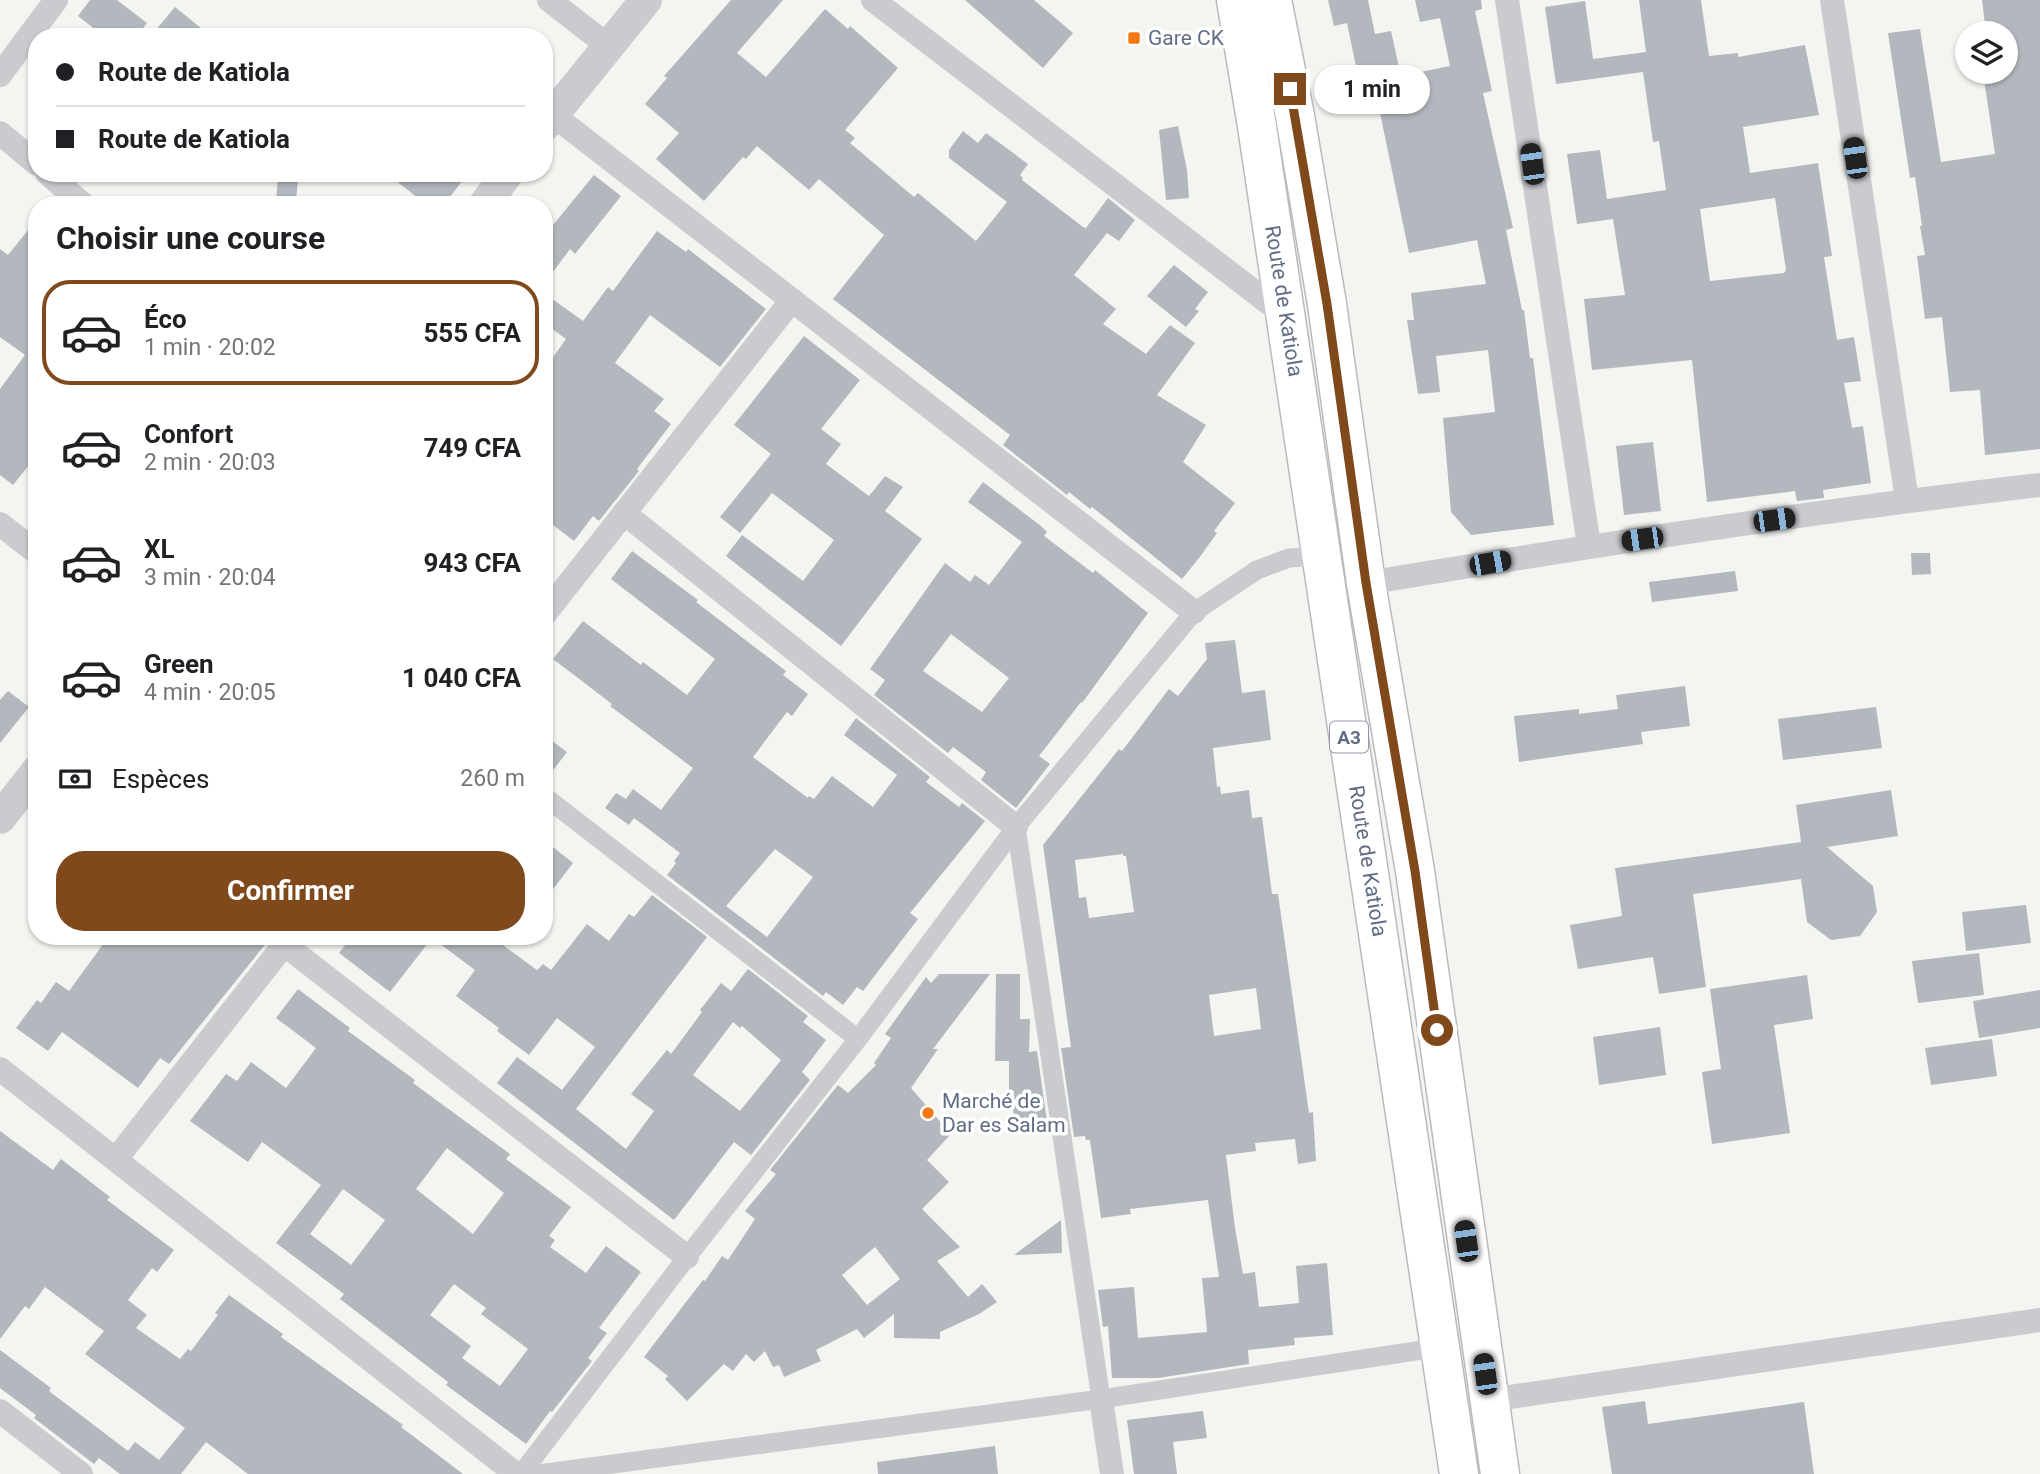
<!DOCTYPE html>
<html lang="fr">
<head>
<meta charset="utf-8">
<style>
	:root { --surface:#fff; --page:#f2f2f2; --text:#202124; --muted:#757577; --line:#e0e0e0; --accent:#7f491c }
	body { margin:0; font-family:Roboto,sans-serif; background:var(--page); color:var(--text); height:100vh; display:flex; flex-direction:column; font-size:26px; white-space:nowrap }
	* { box-sizing:border-box; margin:0 }
	p { font-size:23px; color:var(--muted) }
	.icon { flex:none; width:38px; height:38px; fill:none; stroke:currentColor; stroke-width:2; stroke-linecap:round; stroke-linejoin:round }
	.map { position:relative; flex:1; overflow:hidden }
	.sheet { position:absolute; left:28px; top:196px; width:525px; height:749px; display:flex; flex-direction:column; background:var(--surface); border-radius:28px; box-shadow:0 2px 5px #0004 }
	.sheet>* { flex:none }
	.banner { position:absolute; left:28px; top:28px; width:525px; height:154px; border-radius:28px; box-shadow:0 2px 5px #0004; display:grid; align-content:center; height:154px; padding:0 28px; background:var(--surface) }
	.fabs { position:absolute; left:1955px; top:21px; display:grid; gap:14px }
	.fabs a { display:grid; place-items:center; width:63px; height:63px; border-radius:50%; background:var(--surface); box-shadow:0 2px 5px #0004; font-size:35px }
	.end { position:absolute; width:32px; height:32px; margin:-16px; border:9px solid #7f491c; background:#fff; box-shadow:0 0 0 4px #fff }
	.from { border-radius:50% }
	.bubble { position:absolute; height:49px; border-radius:24px; background:var(--surface); box-shadow:0 2px 5px #0004; font-size:23px; font-weight:700; line-height:49px; text-align:center }
	.car { position:absolute; width:21px; height:42px; margin:-21px -10px; border-radius:9px; box-shadow:0 0 5px 2px #0007; background:linear-gradient(#222 24%,#8ab4d8 0 40%,#222 0 76%,#8ab4d8 0 86%,#222 0) }
	.banner b { display:flex; align-items:center; gap:24px; height:66px; font-size:26px }
	.banner b+b { border-top:2px solid var(--line) }
	.banner i { width:18px; height:18px; background:var(--text) }
	ul { padding:0; list-style:none }
	li { display:flex; align-items:center; gap:21px; height:105px; margin:0 14px 10px; padding:0 14px; border:4px solid transparent; border-radius:28px }
	li div { flex:1 }
	li b { display:block; font-size:26px }
	li em { font-style:normal; font-weight:700 }
	li.selected { border-color:var(--accent) }
	li>.icon { width:63px; height:63px; stroke-width:1.5 }
	h2 { padding:0 28px; font-size:32px; line-height:84px }
	.pay { display:flex; align-items:center; gap:18px; height:77px; padding:0 28px; font-size:26px }
	.pay p { margin-inline-start:auto }
	.button { display:flex; gap:14px; margin-top:auto; padding:14px 28px }
	.button a { flex:1; height:80px; border-radius:28px; background:var(--accent); color:#fff; font-size:28px; font-weight:700; line-height:80px; text-align:center }
	.map>svg:first-child { display:block }
</style>
</head>
<body>
<div class="map">
<svg width="2040" height="1474" viewBox="0 0 2040 1474">
	<rect width="100%" height="100%" fill="#f4f5f0"/>
	<g fill="#b3b8bf" fill-rule="evenodd">
		<path d="M90,0H117L147,23L136,37H105L78,16Z"/>
		<path d="M731,0H783L737,53L766,77L825,9L848,29L850,26L898,68L845,130L855,138L850,143L914,197L918,193L976,241L1007,202L949,158V150L963,131L978,143L986,133L1028,164L1020,175L1023,178L1022,180L1083,227L1086,228L1108,198L1135,220L1119,241L1107,233L1074,275L1116,309L1103,324L1146,354L1170,325L1195,343L1157,395L1206,425L1183,462L1235,503L1214,531L1217,533L1199,558L1182,579L1092,507L1090,509L1069,492L1067,495L1003,445L1010,435L833,299L884,235L819,179L809,190L757,146L746,159L743,157L704,201L656,159L679,133L645,104L667,78L664,76Z"/>
		<path d="M965,0H1034L1073,33L1043,68Z"/>
		<path d="M1328,0H1368L1375,34L1391,31L1401,76L1450,66L1440,18L1420,22L1415,0H1481L1482,9L1475,11L1492,91L1483,93L1513,228L1506,230L1522,310H1524L1530,358H1533L1554,525L1471,535L1451,512L1443,418L1495,412L1488,350L1436,356L1440,392L1418,394L1407,320H1414L1411,293L1486,284L1477,240L1409,253L1378,103L1364,105L1347,23L1334,26Z"/>
		<path d="M1639,0H1701L1709,56L1738,53V57L1805,45L1819,115L1743,127L1750,173L1818,163L1832,256L1824,257L1837,340L1854,337L1861,381L1844,383L1852,428L1863,426L1871,483L1823,490L1824,498L1797,501L1795,491L1707,502L1692,360L1592,370L1584,299L1625,295L1613,219L1577,224L1567,154L1600,150L1607,199L1666,190L1659,141L1653,142L1643,72L1556,84L1545,7L1585,1L1593,59L1646,52ZM1775,198L1786,270L1784,273L1710,281L1700,209Z"/>
		<path d="M1982,0H2040V449L1985,455L1980,390L1950,392L1942,317L1925,319L1917,256L1925,255L1920,226H1922L1915,177L1910,178L1888,33L1920,29L1941,162L1995,154L1983,72H2006V33H1986Z"/>
		<path d="M175,7L212,37H150Z"/>
		<path d="M1178,126L1187,170L1189,198L1166,200L1159,130Z"/>
		<path d="M386,173H468L444,205H427Z"/>
		<path d="M594,175L621,196L575,254L570,249L544,284V236Z"/>
		<path d="M278,178L298,180L296,201L276,199Z"/>
		<path d="M37,219V455L13,485L0,475V389L25,355L0,337V249L8,255Z"/>
		<path d="M657,231L686,252L688,249L766,309L720,367L650,315L615,363L664,399L654,411L671,424L637,469L639,471L599,521L593,516L574,541L544,518V370L566,339L544,323V293L583,321L608,287L613,291Z"/>
		<path d="M1174,265L1208,292L1195,309L1199,311L1186,327L1147,296Z"/>
		<path d="M804,336L860,380L821,429L841,444L826,464L869,496L885,476L903,487L885,511L922,539L841,646L726,556L742,535L803,581L834,540L772,493L740,533L720,517L771,454L734,425Z"/>
		<path d="M1653,442L1661,511L1624,515L1616,446Z"/>
		<path d="M983,482L1041,526L1047,532L1044,536L1093,573L1095,570L1148,613L1082,703L1081,702L1039,756L1050,764L1016,808L981,780L986,772L953,747L948,753L874,695L885,680L870,669L945,563L970,582L975,575L989,585L1022,542L968,502ZM951,634L1009,678L982,712L923,671Z"/>
		<path d="M632,551L698,600L696,602L786,671L783,675L808,694L792,716L787,712L753,757L808,798L809,796L814,799L832,776L873,807L897,775L844,735L856,718L930,777L926,782L959,807L962,803L985,821L910,913L918,919L863,991L857,987L843,1005L826,992L823,996L667,875L676,863L674,861L680,853L634,818L629,825L605,808L616,793L626,799L633,789L661,810L693,768L610,706L612,704L553,659L583,621L641,665L643,662L687,695L715,659L611,579ZM775,849L813,877L767,937L726,906Z"/>
		<path d="M1911,553H1930L1931,574L1912,575Z"/>
		<path d="M1735,571L1738,591L1652,602L1649,582Z"/>
		<path d="M1235,640L1242,693L1265,690L1271,740L1213,748L1217,787L1220,786L1221,794L1249,790L1252,818L1262,817L1272,894H1278L1309,1113L1313,1112L1316,1161L1298,1164L1295,1139L1255,1143L1256,1151L1226,1155L1235,1228L1243,1274L1255,1272L1259,1307L1299,1303L1296,1266L1327,1263L1333,1335L1294,1338L1295,1345L1248,1350L1249,1364L1158,1378H1112L1108,1326L1103,1327L1098,1290L1134,1287L1138,1338L1207,1332L1202,1278L1219,1277L1208,1200L1130,1209L1131,1214L1101,1218L1090,1140H1086L1085,1136L1074,1137L1061,1048L1071,1047L1043,845L1119,749L1122,751L1169,689L1178,696L1207,659L1205,643ZM1123,854V856H1126L1134,912L1089,918L1086,897L1079,898L1075,860ZM1256,988L1261,1029L1214,1036L1209,995Z"/>
		<path d="M1685,686L1690,726L1641,732L1643,744L1519,762L1514,716L1579,709V714L1618,709L1616,695Z"/>
		<path d="M8,691L29,707L0,743V700Z"/>
		<path d="M1876,707L1882,748L1783,760L1778,719Z"/>
		<path d="M544,735L567,752L544,782Z"/>
		<path d="M1891,790L1898,836L1827,847L1873,886L1877,912L1860,936L1831,940L1807,922L1801,879L1693,894L1706,987L1659,994L1653,957L1578,969L1570,925L1622,916L1615,868L1801,842L1796,805Z"/>
		<path d="M544,840L573,863L544,901Z"/>
		<path d="M652,895L707,937L576,1109L626,1149L654,1111L631,1094L667,1050L671,1054L702,1012L700,1010L721,983L731,991L748,969L808,1016L803,1022L826,1040L802,1072L810,1080L751,1155L734,1142L674,1220L497,1083L517,1057L562,1090L595,1047L557,1018L529,1055L497,1031L499,1028L456,996L475,970L432,938L390,992L339,953L352,936H510L503,945L537,970L543,964L551,970L587,924L609,941L629,914L634,917ZM733,1022L740,1028L742,1026L781,1060L740,1111L693,1075Z"/>
		<path d="M2026,905L2031,943L1966,951L1962,912Z"/>
		<path d="M109,936H272L169,1064L160,1058L138,1088L62,1032L48,1051L16,1028L37,1000L41,1003L56,982L69,991Z"/>
		<path d="M1979,953L1984,995L1918,1003L1912,961Z"/>
		<path d="M939,974H990L933,1049H938L911,1088L951,1134L927,1160L949,1182L922,1209L960,1247L937,1261L968,1297L982,1284L997,1302L979,1314L940,1332V1339L894,1338V1314L864,1338L857,1329L816,1350L821,1361L784,1377L779,1365L773,1367L765,1351L754,1362L746,1354L733,1371L724,1364L687,1401L665,1379L668,1376L644,1357L703,1280L705,1281L722,1256L728,1260L755,1219L745,1211L776,1174L770,1170L838,1085L848,1093L876,1065L874,1063L891,1038L885,1034L926,977L931,983ZM875,1247L900,1279L867,1305L842,1275Z"/>
		<path d="M996,974H1020V1019H1030L1029,1052L1037,1051L1048,1128L1024,1127V1118H1013L1014,1094H1009V1061H995Z"/>
		<path d="M1807,975L1813,1019L1774,1025L1790,1133L1712,1144L1702,1072L1721,1069L1710,989Z"/>
		<path d="M298,989L350,1028L348,1031L415,1080L413,1083L510,1154L506,1159L571,1207L549,1236L555,1240L550,1247L586,1273L606,1246L641,1272L599,1328L607,1333L588,1358L592,1361L552,1412L550,1411L526,1444L446,1385L448,1382L340,1299L344,1294L276,1243L321,1185L262,1142L248,1162L190,1121L226,1074L237,1081L251,1062L286,1088L316,1048L276,1018ZM447,1148L504,1193L473,1234L416,1189ZM343,1189L385,1220L351,1265L310,1234ZM454,1284L486,1308L481,1314L528,1349L500,1386L462,1358L471,1346L430,1315Z"/>
		<path d="M2040,990V1028L1979,1038L1973,1001Z"/>
		<path d="M1660,1027L1666,1075L1599,1085L1593,1037Z"/>
		<path d="M1992,1039L1997,1076L1931,1085L1925,1048Z"/>
		<path d="M0,1131L53,1170L61,1159L110,1197L107,1200L174,1250L157,1272L152,1268L128,1300L147,1315L136,1328L180,1359L188,1349L191,1351L218,1315L215,1313L229,1295L283,1334L281,1337L403,1425L401,1427L463,1474H248L206,1442L181,1474H120L99,1458L94,1464L34,1418L36,1415L0,1388V1350L51,1388L49,1391L128,1451L135,1442L159,1460L185,1428L85,1354L104,1331L45,1287L29,1309L25,1306L0,1339Z"/>
		<path d="M1061,1220L1062,1253L1014,1255Z"/>
		<path d="M1645,1401L1648,1424L1804,1402L1814,1474H1612L1602,1407Z"/>
		<path d="M1203,1411L1207,1438L1173,1442L1177,1474H1134L1127,1420Z"/>
		<path d="M995,1446L998,1474H878L877,1462Z"/>
	</g>
	<g fill="none" stroke-linecap="round" stroke-linejoin="round">
		<g stroke="#b8babe" stroke-width="41">
			<g id="trunk">
				<path d="M1236,0L1257,126L1459,1474"/>
				<path d="M1272,0L1295,116L1327,304L1366,583L1415,871L1500,1474"/>
			</g>
		</g>
		<g stroke="#c9cbcf" stroke-width="19">
			<path d="M544,796L858,1039"/>
			<path d="M1016,827L1101,1399"/>
			<path d="M521,1474L687,1257L858,1039L1016,827L1194,612L1257,570L1289,558L1322,556"/>
			<path d="M538,1474L1101,1399L1442,1347"/>
		</g>
		<g stroke="#c9cbcf" stroke-width="24">
			<path d="M549,0L607,45"/>
			<path d="M873,0L1286,316"/>
			<path d="M1507,0L1589,546"/>
			<path d="M1832,0L1907,500"/>
			<path d="M0,75L56,0"/>
			<path d="M553,115L1194,612"/>
			<path d="M0,133L37,164"/>
			<path d="M47,173L84,205"/>
			<path d="M624,513L1016,827"/>
			<path d="M0,524L37,553"/>
			<path d="M1366,583C1590,546 1814,511 2040,485"/>
			<path d="M544,615L792,300"/>
			<path d="M285,945L687,1257"/>
			<path d="M0,1069L516,1474"/>
			<path d="M116,1159L291,936"/>
			<path d="M1101,1399L1112,1474"/>
			<path d="M1489,1400L2040,1320"/>
			<path d="M0,1411L81,1474"/>
		</g>
		<g stroke="#c9cbcf" stroke-width="32">
			<path d="M544,126L646,0"/>
			<path d="M484,205L508,173"/>
			<path d="M0,818L37,771"/>
		</g>
		<use href="#trunk" stroke="#fff" stroke-width="38"/>
	</g>
	<g fill="none" stroke-linecap="round" stroke-linejoin="round">
		<path stroke="#7f491c" stroke-width="9" d="M1290,89L1327,304L1366,583L1415,871L1437,1030"/>
	</g>
	<g fill="#f47912" stroke="#fff" stroke-width="2.5">
		<rect x="1127" y="31" width="14" height="14" rx="3.5"/>
		<circle cx="928" cy="1113" r="7"/>
	</g>
	<g text-anchor="middle" stroke-width="7" stroke-linejoin="round" paint-order="stroke">
		<rect fill="#fff" stroke="#9099aa" stroke-width="2" x="1330" y="721.5" width="38" height="31" rx="5"/>
		<g font-size="19" font-weight="bold" fill="#616d85">
			<text x="1349" y="744">A3</text>
		</g>
		<g font-size="21" fill="#616d85" stroke="#fff" text-anchor="start">
			<text x="1148" y="45">Gare CK</text>
			<text x="942" y="1108">Marché de<tspan x="942" dy="24">Dar es Salam</tspan></text>
		</g>
		<g font-size="21" fill="#616d85" stroke="#fff">
			<text transform="translate(1284 301) rotate(81)" y="7">Route de Katiola</text>
			<text transform="translate(1368 861) rotate(81)" y="7">Route de Katiola</text>
		</g>
	</g>
</svg>
<div class="fabs">
<a><svg class="icon" aria-label="layers" viewBox="0 0 24 24"><path d="M12 4l9 5-9 5-9-5zM3 14l9 5 9-5"/></svg></a>
</div>
<i class="end from" style="left:1437px;top:1030px"></i>
<i class="end" style="left:1290px;top:89px"></i>
<div class="bubble" style="left:1314px;top:65px;width:116px">1 min</div>
<i class="car" style="left:1855px;top:158px;rotate:352deg"></i>
<i class="car" style="left:1532px;top:164px;rotate:352deg"></i>
<i class="car" style="left:1774px;top:520px;rotate:82deg"></i>
<i class="car" style="left:1642px;top:539px;rotate:262deg"></i>
<i class="car" style="left:1490px;top:563px;rotate:80deg"></i>
<i class="car" style="left:1466px;top:1241px;rotate:352deg"></i>
<i class="car" style="left:1485px;top:1374px;rotate:352deg"></i>
<div class="banner">
<b><i class="from"></i>Route de Katiola</b>
<b><i></i>Route de Katiola</b>
</div>
<section class="sheet">
<h2>Choisir une course</h2>
<ul>
<li class="selected"><svg class="icon" aria-label="car" viewBox="0 0 24 24"><path d="M5 17H2v-5l4-1 3-4h7l3 4 3 1v5h-3M9 17h6M6 11h13"/><circle cx="7" cy="17" r="2"/><circle cx="17" cy="17" r="2"/></svg><div><b>Éco</b><p>1 min · 20:02</p></div><em>555 CFA</em></li>
<li><svg class="icon" aria-label="car" viewBox="0 0 24 24"><path d="M5 17H2v-5l4-1 3-4h7l3 4 3 1v5h-3M9 17h6M6 11h13"/><circle cx="7" cy="17" r="2"/><circle cx="17" cy="17" r="2"/></svg><div><b>Confort</b><p>2 min · 20:03</p></div><em>749 CFA</em></li>
<li><svg class="icon" aria-label="car" viewBox="0 0 24 24"><path d="M5 17H2v-5l4-1 3-4h7l3 4 3 1v5h-3M9 17h6M6 11h13"/><circle cx="7" cy="17" r="2"/><circle cx="17" cy="17" r="2"/></svg><div><b>XL</b><p>3 min · 20:04</p></div><em>943 CFA</em></li>
<li><svg class="icon" aria-label="car" viewBox="0 0 24 24"><path d="M5 17H2v-5l4-1 3-4h7l3 4 3 1v5h-3M9 17h6M6 11h13"/><circle cx="7" cy="17" r="2"/><circle cx="17" cy="17" r="2"/></svg><div><b>Green</b><p>4 min · 20:05</p></div><em>1 040 CFA</em></li>
</ul>
<div class="pay"><svg class="icon" aria-label="cash" viewBox="0 0 24 24"><path d="M3 7h18v10H3z"/><circle cx="12" cy="12" r="2"/></svg>Espèces<p>260 m</p></div>
<div class="button"><a>Confirmer</a></div>
</section>
</div>
</body>
</html>
